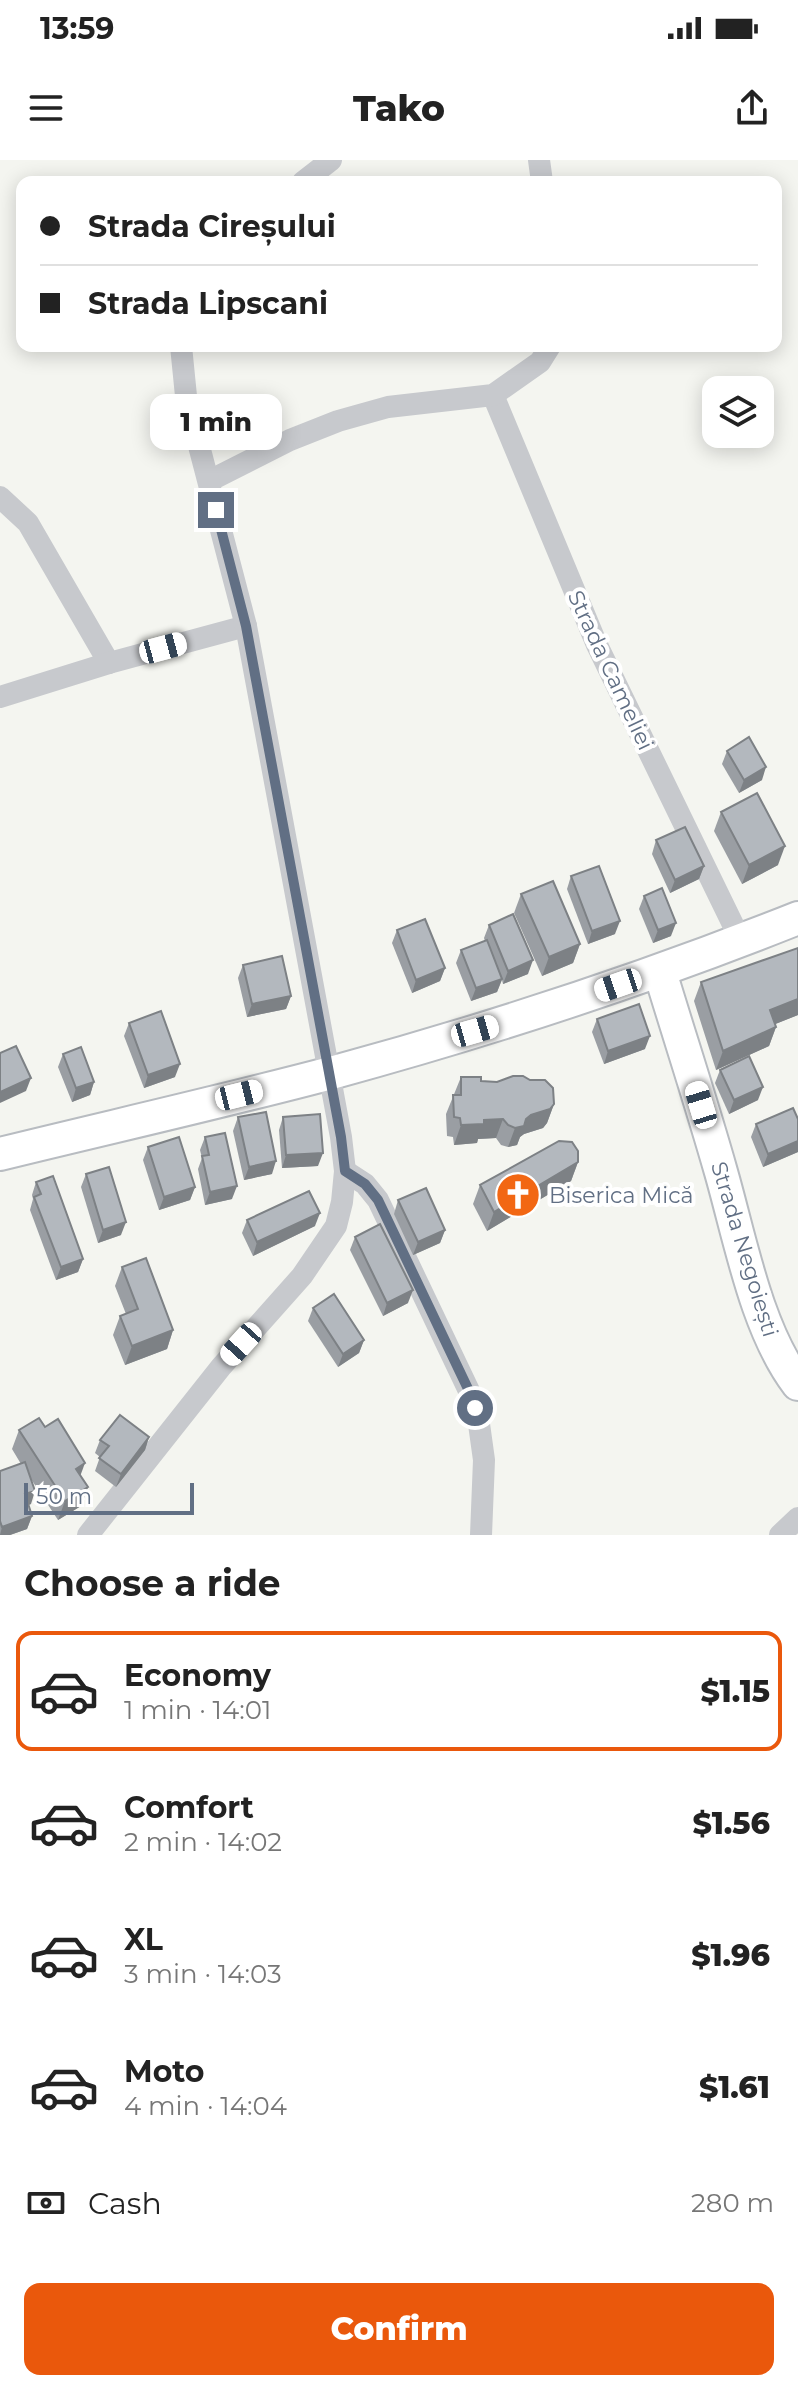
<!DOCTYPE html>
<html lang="en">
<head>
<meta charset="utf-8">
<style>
	:root { --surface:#fff; --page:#f2f2f2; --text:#222; --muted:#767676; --line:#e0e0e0; --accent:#ea580c }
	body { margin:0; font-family:Montserrat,sans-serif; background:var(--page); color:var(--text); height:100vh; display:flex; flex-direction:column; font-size:30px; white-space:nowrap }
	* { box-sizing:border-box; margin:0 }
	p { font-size:26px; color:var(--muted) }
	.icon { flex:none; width:44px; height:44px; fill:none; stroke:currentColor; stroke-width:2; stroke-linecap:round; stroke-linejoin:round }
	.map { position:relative; height:1375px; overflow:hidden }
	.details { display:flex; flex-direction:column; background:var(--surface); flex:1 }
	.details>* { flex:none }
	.banner { position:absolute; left:16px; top:16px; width:766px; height:176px; border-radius:16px; box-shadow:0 4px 20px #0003; display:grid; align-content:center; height:176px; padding:0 24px; background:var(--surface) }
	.fabs { position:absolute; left:702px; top:216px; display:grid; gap:16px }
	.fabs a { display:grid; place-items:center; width:72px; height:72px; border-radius:16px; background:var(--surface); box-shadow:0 4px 20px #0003; font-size:40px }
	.scale { position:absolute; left:24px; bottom:20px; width:170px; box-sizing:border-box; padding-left:8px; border:4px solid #616f84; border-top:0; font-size:22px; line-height:28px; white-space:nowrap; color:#616f84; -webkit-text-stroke:6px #fff; paint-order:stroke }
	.end { position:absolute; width:36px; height:36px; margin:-18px; border:10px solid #616f84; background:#fff; box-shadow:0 0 0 4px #fff }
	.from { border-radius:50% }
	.bubble { position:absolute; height:56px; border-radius:16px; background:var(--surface); box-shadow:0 4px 20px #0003; font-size:26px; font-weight:800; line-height:56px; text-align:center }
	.car { position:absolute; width:24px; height:48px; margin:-24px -12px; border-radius:10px; box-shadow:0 0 6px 2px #0007; background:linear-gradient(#fff 24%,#345 0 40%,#fff 0 76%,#345 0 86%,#fff 0) }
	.banner b { display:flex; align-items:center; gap:28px; height:76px; font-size:30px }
	.banner b+b { border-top:2px solid var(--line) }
	.banner i { width:20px; height:20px; background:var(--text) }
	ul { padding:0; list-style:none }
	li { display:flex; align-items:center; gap:24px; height:120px; margin:0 16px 12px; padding:0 8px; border:4px solid transparent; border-radius:16px }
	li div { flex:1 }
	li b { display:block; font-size:30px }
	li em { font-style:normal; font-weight:800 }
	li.current { border-color:var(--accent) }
	li>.icon { width:72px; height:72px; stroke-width:1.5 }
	h2 { padding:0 24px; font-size:36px; line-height:96px }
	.pay { display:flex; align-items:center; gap:20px; height:88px; padding:0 24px; font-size:30px }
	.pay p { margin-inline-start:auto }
	.button { display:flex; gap:16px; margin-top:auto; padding:16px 24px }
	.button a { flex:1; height:92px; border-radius:16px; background:var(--accent); color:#fff; font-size:32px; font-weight:800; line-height:92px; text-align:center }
	.status { display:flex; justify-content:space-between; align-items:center; height:56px; padding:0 40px; background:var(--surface); direction:ltr }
	.status svg { height:22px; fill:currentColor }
	header { display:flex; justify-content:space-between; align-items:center; height:104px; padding:0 24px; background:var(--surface); font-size:36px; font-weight:800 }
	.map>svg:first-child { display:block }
</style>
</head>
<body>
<div class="status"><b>13:59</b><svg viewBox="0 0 49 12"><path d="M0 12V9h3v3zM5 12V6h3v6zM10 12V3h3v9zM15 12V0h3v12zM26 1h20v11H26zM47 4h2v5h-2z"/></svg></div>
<header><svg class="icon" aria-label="menu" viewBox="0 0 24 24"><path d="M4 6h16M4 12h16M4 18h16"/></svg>Tako<svg class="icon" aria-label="share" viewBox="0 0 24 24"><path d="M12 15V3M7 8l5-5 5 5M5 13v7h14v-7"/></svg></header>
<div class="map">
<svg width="798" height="1375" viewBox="0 0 798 1375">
	<rect width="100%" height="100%" fill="#f4f5f0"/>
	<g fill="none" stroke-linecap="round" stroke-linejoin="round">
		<g stroke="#b8bcc1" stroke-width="36">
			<g id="secondary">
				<path d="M660,812C680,878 702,945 721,1012C740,1078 756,1169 798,1224"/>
				<path d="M0,994C110,967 221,942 331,913C489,870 645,819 798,758"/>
			</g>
		</g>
		<g stroke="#c7c9cd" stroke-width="22">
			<path d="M539,0L542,22"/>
			<path d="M303,22L331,0"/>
			<path d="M493,235L597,485L741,781"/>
			<path d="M209,321L290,280L338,261L388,247L493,235L540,202L550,186"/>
			<path d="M0,337L28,363L109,503"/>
			<path d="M0,537L109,503L246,466"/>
			<path d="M345,1011L365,1024L378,1040L470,1233L479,1264L484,1300L481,1375"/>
			<path d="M88,1375L221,1207L302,1116L336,1066L342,1042L345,1011L341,977L246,466L186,236L181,186"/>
			<path d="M780,1375L798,1358"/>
		</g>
		<use href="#secondary" stroke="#fff" stroke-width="32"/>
	</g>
	<g fill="#9a9ea3">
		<path d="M727,591L762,620L739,633L722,604Z"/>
		<path d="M721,652L778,705L742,724L714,671Z"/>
		<path d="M656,680L704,706L699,719L670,733L652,694Z"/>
		<path d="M571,716L615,774L588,784L567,729Z"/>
		<path d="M521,734L580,784L573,803L542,816L514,753Z"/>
		<path d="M644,736L671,776L653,783L639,749Z"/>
		<path d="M489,765L528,814L503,824L502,820L497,832L471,841L456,803L461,790L485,781L484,778Z"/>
		<path d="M397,770L445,808L440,821L412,833L392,783Z"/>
		<path d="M798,788V855L775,864L776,867L769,886L716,910L694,841L701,822Z"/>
		<path d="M243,805L291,836L286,849L247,857L238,818Z"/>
		<path d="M597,859L645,889L604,904L592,872Z"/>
		<path d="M129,863L175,917L144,928L124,876Z"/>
		<path d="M63,894L94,922L90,935L72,942L58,907Z"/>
		<path d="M720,910L758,940L729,954L715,923Z"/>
		<path d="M461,917L481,921L554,944L547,963L543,968L524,974L520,977L517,985L508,987L501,985L496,978L478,979L477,983L454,985L453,977L447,976L446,954Z"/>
		<path d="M238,957L272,1014L244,1020L233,971Z"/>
		<path d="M283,957L318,1006L282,1008L279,970Z"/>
		<path d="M798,959V992L763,1007L751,977L756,964Z"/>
		<path d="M205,977L232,1039L205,1045L198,1009L202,998L200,990Z"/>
		<path d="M148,987L195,1027L190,1040L159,1050L143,1000Z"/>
		<path d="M578,1002L571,1021L487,1071L473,1044L480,1025Z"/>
		<path d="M86,1014L121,1075L98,1083L81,1027Z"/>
		<path d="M36,1022L83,1099L78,1112L56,1120L30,1050L33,1039L32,1035Z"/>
		<path d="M398,1040L445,1070L440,1083L413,1095L394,1054Z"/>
		<path d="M247,1060L315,1066L253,1096L242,1073Z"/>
		<path d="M355,1077L408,1143L383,1156L350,1090Z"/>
		<path d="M122,1107L173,1170L167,1189L125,1205L113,1175L120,1156L126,1154L115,1126Z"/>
		<path d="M313,1148L364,1180L359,1193L338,1207L308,1161Z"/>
		<path d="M45,1267L88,1327L81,1346L58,1360L31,1319V1344L28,1345L32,1356L27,1369L10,1375H0V1311L21,1304L12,1289L19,1270Z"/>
		<path d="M149,1277L145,1290L116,1327L95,1311L100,1297L95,1293L100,1280Z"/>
	</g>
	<g fill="#7d8185">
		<path d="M766,607L762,620L739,633L744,620Z"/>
		<path d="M785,686L778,705L742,724L749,705Z"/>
		<path d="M704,706L699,719L670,733L675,720Z"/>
		<path d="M620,761L615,774L588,784L592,771Z"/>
		<path d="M676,763L671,776L653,783L658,770Z"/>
		<path d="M580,784L573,803L542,816L549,797Z"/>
		<path d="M533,800L528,814L503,824L508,811Z"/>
		<path d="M445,808L440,821L412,833L416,820Z"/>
		<path d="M502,819L497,832L471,841L476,828Z"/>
		<path d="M291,836L286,849L247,857L252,844Z"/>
		<path d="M798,839V855L763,869L770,850Z"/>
		<path d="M776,867L769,886L716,910L723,891Z"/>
		<path d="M650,876L645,889L604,904L608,891Z"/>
		<path d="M180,904L175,917L144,928L148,915Z"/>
		<path d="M31,918L26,931L0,943V932Z"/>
		<path d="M94,922L90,935L72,942L76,928Z"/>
		<path d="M763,927L758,940L729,954L734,940Z"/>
		<path d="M554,944L547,963L543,968L524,974L520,977L517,985L508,987L515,968L531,955Z"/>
		<path d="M503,959L496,978L478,979L477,983L454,985L461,965L484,960Z"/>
		<path d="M798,981V992L763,1007L768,994Z"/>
		<path d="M323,993L318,1006L282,1008L286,995Z"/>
		<path d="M276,1001L272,1014L244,1020L249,1007Z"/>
		<path d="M578,1002L571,1021L487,1071L494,1052Z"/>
		<path d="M237,1026L232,1039L205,1045L210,1032Z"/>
		<path d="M195,1027L190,1040L159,1050L164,1037Z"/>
		<path d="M320,1053L315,1066L253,1096L257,1082Z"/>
		<path d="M126,1062L121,1075L98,1083L103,1070Z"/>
		<path d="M445,1070L440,1083L413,1095L418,1082Z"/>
		<path d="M83,1099L78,1112L56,1120L61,1107Z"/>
		<path d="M413,1130L408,1143L383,1156L387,1143Z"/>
		<path d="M173,1170L167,1189L125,1205L132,1186Z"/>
		<path d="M364,1180L359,1193L338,1207L343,1194Z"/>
		<path d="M149,1277L145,1290L116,1327L121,1314Z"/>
		<path d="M85,1303L78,1322L76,1309Z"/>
		<path d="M88,1327L81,1346L58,1360L65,1341Z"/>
		<path d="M35,1331L31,1344L20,1348L25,1334Z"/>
		<path d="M32,1356L27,1369L10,1375H0L2,1367Z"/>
	</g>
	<g fill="#b3b8be" stroke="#7d8185" stroke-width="2">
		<path d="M749,577L766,607L744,620L727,591Z"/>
		<path d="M757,633L785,686L749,705L721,652Z"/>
		<path d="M685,667L704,706L675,720L656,680Z"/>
		<path d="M599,706L620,761L592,771L571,716Z"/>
		<path d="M553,721L580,784L549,797L521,734Z"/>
		<path d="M662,728L676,763L658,770L644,736Z"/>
		<path d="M513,754L533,800L508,811L489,765Z"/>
		<path d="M425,759L445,808L416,820L397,770Z"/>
		<path d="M487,780L502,819L476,828L461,790Z"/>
		<path d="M798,788V839L770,850L776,867L723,891L701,822Z"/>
		<path d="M282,796L291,836L252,844L243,805Z"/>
		<path d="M639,844L650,876L608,891L597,859Z"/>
		<path d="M161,851L180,904L148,915L129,863Z"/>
		<path d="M16,886L31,918L0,932V893Z"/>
		<path d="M81,887L94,922L76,928L63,894Z"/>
		<path d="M749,896L763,927L734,940L720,910Z"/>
		<path d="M513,916H523L530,920H545L553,928L554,944L550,949L531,955L526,959L524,966L515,968L508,965L503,959L484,960V964L461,965L460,958L454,957L453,935H461V917H481V921L497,922Z"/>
		<path d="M793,948L798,959V981L768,994L756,964Z"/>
		<path d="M266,952L276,1001L249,1007L238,957Z"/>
		<path d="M320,954L323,993L286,995L283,957Z"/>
		<path d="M225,973L237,1026L210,1032L202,996L209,995L205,977Z"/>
		<path d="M179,977L195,1027L164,1037L148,987Z"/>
		<path d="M559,981L572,982L578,991V1002L494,1052L480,1025Z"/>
		<path d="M109,1007L126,1062L103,1070L86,1014Z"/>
		<path d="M53,1016L83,1099L61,1107L34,1037L41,1034L36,1022Z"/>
		<path d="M426,1028L445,1070L418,1082L398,1040Z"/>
		<path d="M309,1031L320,1053L257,1082L247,1060Z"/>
		<path d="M380,1064L413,1130L387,1143L355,1077Z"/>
		<path d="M146,1098L173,1170L132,1186L120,1156L138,1149L122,1107Z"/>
		<path d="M334,1134L364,1180L343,1194L313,1148Z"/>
		<path d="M120,1255L149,1277L121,1314L99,1298L109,1286L100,1280Z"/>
		<path d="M39,1258L45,1267L58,1259L85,1303L76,1309L88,1327L65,1341L19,1270Z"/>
		<path d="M25,1302L35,1331L25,1334L32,1356L2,1367L0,1361V1311Z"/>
	</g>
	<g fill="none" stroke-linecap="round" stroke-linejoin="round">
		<path stroke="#616f84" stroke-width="10" d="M216,350L246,466L341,977L345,1011L365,1024L378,1040L470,1233L475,1248"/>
	</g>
	<defs>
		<g id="church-disc" transform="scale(2.3)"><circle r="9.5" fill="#f26713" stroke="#fff"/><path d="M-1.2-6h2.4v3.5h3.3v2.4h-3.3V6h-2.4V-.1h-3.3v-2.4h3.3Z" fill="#fff"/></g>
	</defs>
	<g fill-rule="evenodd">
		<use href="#church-disc" x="518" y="1035"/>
	</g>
	<g text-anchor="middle" stroke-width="8" stroke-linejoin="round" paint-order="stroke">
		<g font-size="22" fill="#616f84" stroke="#fff">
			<text transform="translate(611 510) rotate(65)" y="8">Strada Cameliei</text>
			<text transform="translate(745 1089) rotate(73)" y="8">Strada Negoiești</text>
		</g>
		<g font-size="22" fill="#616f84" stroke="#fff" text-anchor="start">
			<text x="549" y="1043">Biserica Mică</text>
		</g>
	</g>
</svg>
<div class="fabs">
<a><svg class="icon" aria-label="layers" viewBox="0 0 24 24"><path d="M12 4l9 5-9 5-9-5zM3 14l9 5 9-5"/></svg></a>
</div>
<div class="scale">50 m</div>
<i class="end from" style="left:475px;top:1248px"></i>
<i class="end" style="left:216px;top:350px"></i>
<div class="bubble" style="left:150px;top:234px;width:132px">1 min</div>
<i class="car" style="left:163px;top:488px;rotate:75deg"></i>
<i class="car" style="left:618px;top:825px;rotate:251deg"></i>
<i class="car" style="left:475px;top:871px;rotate:74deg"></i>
<i class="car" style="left:239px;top:935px;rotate:76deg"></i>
<i class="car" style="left:701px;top:945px;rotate:343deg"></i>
<i class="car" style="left:241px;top:1184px;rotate:222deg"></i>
<div class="banner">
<b><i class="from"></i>Strada Cireșului</b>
<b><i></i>Strada Lipscani</b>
</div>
</div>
<section class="details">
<h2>Choose a ride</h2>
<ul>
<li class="current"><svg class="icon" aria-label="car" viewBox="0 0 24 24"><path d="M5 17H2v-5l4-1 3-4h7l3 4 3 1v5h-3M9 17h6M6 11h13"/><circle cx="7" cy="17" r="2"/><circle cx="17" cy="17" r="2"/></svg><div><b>Economy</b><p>1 min · 14:01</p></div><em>$1.15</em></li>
<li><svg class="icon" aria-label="car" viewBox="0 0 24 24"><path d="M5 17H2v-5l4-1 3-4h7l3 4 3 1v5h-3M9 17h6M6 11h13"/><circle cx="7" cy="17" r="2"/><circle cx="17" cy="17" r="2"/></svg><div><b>Comfort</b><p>2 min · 14:02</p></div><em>$1.56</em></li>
<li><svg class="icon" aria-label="car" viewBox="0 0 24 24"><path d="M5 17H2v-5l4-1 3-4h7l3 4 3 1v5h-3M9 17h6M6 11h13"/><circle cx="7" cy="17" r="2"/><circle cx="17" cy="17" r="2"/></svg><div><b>XL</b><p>3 min · 14:03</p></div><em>$1.96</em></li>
<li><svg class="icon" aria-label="car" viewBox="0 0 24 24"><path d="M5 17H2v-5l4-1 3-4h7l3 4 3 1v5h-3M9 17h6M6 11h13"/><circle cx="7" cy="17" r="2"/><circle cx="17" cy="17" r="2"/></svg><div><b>Moto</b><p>4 min · 14:04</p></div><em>$1.61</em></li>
</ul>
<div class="pay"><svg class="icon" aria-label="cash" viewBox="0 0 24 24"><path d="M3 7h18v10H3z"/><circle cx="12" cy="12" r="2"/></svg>Cash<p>280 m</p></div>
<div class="button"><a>Confirm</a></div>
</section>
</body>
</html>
